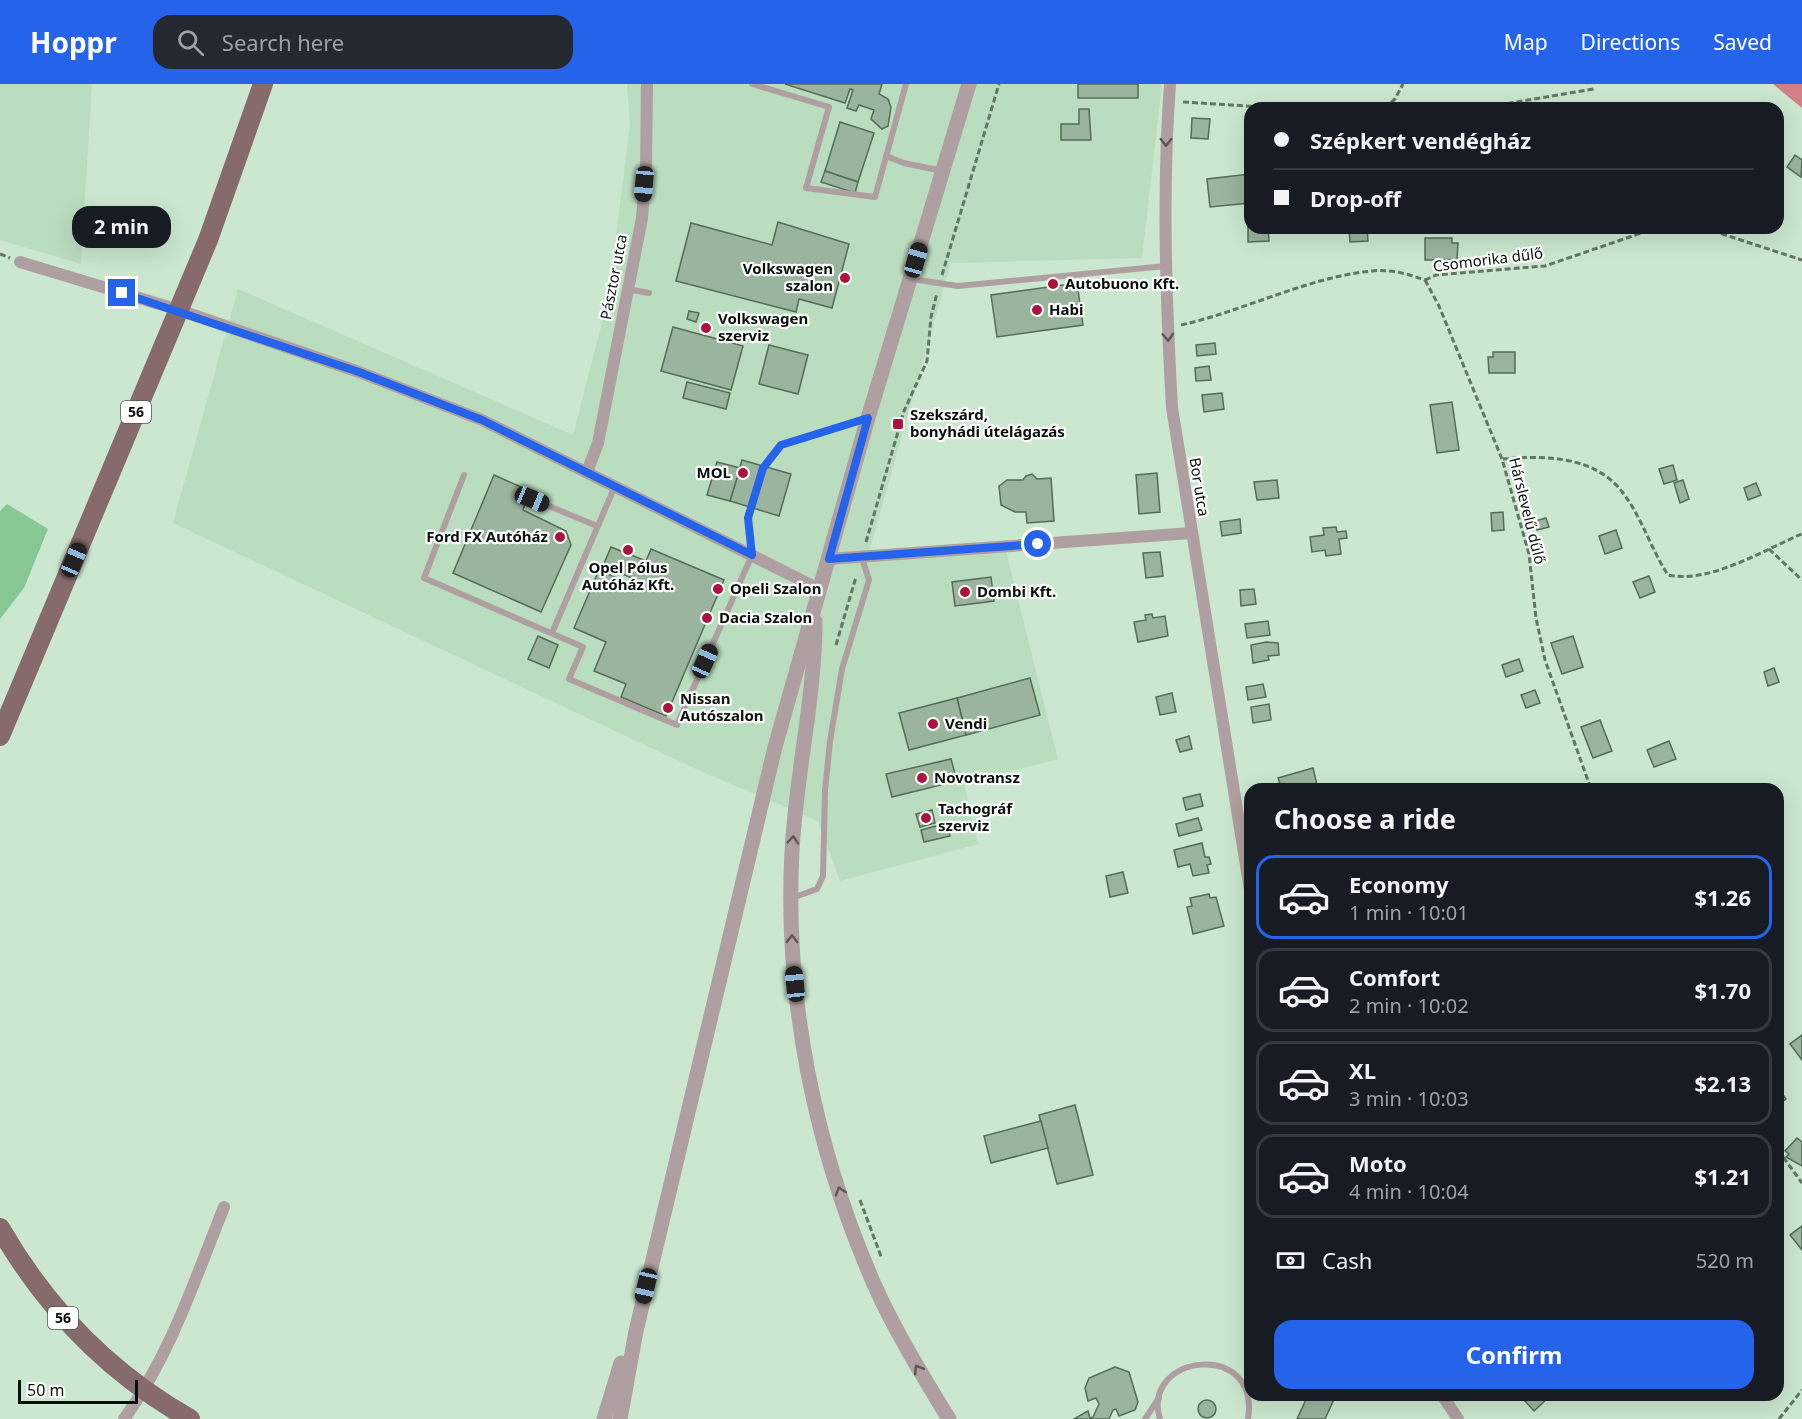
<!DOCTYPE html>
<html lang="en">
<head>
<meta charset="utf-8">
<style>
	:root { --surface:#171b24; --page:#242831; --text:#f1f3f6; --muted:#9ea1a6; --line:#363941; --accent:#2563eb }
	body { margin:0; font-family:"Noto Sans",sans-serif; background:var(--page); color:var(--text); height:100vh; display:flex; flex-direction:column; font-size:22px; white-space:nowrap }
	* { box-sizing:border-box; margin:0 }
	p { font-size:20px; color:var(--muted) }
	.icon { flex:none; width:33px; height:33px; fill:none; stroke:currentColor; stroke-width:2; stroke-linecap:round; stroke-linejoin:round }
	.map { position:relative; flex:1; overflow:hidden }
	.side { position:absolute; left:1244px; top:699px; width:540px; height:618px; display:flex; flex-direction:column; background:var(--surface); border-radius:18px; box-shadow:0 6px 24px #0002 }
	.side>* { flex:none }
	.top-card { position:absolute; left:1244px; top:18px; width:540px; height:132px; border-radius:18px; box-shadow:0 6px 24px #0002; display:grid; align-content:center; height:132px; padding:0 30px; background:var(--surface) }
	.scale { position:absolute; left:18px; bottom:15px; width:120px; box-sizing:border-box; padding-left:6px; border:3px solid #071109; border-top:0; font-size:16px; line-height:21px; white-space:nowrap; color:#071109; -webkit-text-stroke:4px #fff; paint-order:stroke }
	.end { position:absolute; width:27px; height:27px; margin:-14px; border:8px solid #2563eb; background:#fff; box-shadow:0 0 0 3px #fff }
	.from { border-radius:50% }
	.bubble { position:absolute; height:42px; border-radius:18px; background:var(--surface); box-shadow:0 6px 24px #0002; font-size:20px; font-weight:700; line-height:42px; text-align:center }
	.car { position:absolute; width:18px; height:36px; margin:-18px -9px; border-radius:8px; box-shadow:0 0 4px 2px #0007; background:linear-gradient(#222 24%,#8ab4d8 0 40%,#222 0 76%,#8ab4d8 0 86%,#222 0) }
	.top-card b { display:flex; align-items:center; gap:21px; height:57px; font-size:22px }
	.top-card b+b { border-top:2px solid var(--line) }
	.top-card i { width:15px; height:15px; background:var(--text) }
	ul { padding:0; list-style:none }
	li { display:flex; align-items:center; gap:18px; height:84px; margin:0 12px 9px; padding:0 18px; border:3px solid var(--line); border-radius:18px }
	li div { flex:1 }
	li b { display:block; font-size:22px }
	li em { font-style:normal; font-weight:700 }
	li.on { border-color:var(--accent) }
	li>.icon { width:54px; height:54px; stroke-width:1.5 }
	h2 { padding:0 30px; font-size:27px; line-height:72px }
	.pay { display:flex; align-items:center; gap:15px; height:66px; padding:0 30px; font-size:22px }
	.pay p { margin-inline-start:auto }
	.action { display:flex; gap:12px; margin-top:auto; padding:12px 30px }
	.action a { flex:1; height:69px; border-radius:18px; background:var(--accent); color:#fff; font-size:24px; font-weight:700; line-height:69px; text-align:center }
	header { display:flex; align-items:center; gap:36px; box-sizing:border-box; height:84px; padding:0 30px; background:var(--accent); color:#fff }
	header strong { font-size:28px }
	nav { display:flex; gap:33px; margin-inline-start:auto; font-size:21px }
	.search { width:420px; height:54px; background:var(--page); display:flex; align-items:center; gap:15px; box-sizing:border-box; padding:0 21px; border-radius:18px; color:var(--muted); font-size:22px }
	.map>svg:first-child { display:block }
</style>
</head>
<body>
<header>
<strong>Hoppr</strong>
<div class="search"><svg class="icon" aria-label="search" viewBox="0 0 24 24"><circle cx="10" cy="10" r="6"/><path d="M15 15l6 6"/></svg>Search here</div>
<nav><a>Map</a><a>Directions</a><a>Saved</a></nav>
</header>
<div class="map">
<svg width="1802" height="1335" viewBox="0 0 1802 1335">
	<rect width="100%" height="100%" fill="#cbe7cf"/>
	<g fill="#badcbf">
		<path d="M0,0H92L81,180L0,156Z"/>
		<path d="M627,0H1162L1142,174L951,179L869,468L1004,459L1058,675L964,699L978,760L840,797L818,737L694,684L173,439L238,205L573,351L608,216L630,41Z"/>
	</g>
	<path fill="#d18088" d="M1773,0H1802V24Z"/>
	<path fill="#86c793" d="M7,420L48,445L24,504L0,535V427Z"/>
	<g fill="#9ab49e" stroke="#546c58" stroke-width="1.5">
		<path d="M785,0H882L879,10L888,15L891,23L888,42L882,45L871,35L874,26L859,21L856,27L847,24L853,6L850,5L845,19Z"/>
		<rect x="1078" y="0" width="60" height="14"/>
		<path d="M1079,25H1089L1091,56H1061V40H1079Z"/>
		<path d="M1192,34L1210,35L1208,55L1191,54Z"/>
		<path d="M840,38L874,49L858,98L825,87Z"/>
		<path d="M1795,71L1802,76L1801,93L1787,83Z"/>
		<path d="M825,87L858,98L855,109L821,98Z"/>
		<path d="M1250,90V119L1210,123L1207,95Z"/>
		<path d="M778,138L849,160L832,224L799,215L796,228L676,197L691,139L772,161Z"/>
		<path d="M1248,143L1268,144L1269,157L1248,158Z"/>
		<path d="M1367,144L1368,157L1350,158L1349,145Z"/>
		<path d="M1425,154H1452V159H1458L1457,176H1425Z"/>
		<path d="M1077,199L1083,241L997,253L991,211Z"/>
		<path d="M689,227L699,229L696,238L687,235Z"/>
		<path d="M673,243L743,262L731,306L661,287Z"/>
		<path d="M1215,259L1216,270L1197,272L1196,261Z"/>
		<path d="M769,261L808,271L798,310L759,300Z"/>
		<path d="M1493,268H1515V289H1489L1488,273H1493Z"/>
		<path d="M1209,282L1211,296L1196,297L1195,284Z"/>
		<path d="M687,298L730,309L726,325L683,314Z"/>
		<path d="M1222,309L1224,325L1204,328L1202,311Z"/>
		<path d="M1452,318L1459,366L1437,369L1430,321Z"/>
		<path d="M742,376L791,390L779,432L730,417Z"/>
		<path d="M717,378L740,384L730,417L707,411Z"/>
		<path d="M1673,381L1677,396L1664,400L1659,385Z"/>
		<path d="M1157,389L1160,428L1139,430L1136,391Z"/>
		<path d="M1032,390L1037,395L1051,394L1054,437L1027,439L1026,428H1015L1001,421L999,402L1007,396H1023L1026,392Z"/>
		<path d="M494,391L521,403L526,417L523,426L566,447L571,461L541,528L453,489Z"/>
		<path d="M1277,396L1279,414L1257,416L1254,398Z"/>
		<path d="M1683,396L1689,415L1680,419L1674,399Z"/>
		<path d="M1756,399L1761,411L1748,416L1744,404Z"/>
		<path d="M1503,428L1504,446L1492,447L1491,429Z"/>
		<path d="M1546,434L1549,443L1537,446L1535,437Z"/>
		<path d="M1240,435L1241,449L1222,452L1220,438Z"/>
		<path d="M1336,443L1337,448L1346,447L1347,454L1339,455L1341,470L1326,472L1325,466L1312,468L1310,453L1324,451L1323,444Z"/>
		<path d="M1616,446L1622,464L1605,470L1599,452Z"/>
		<path d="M611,463L646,477L651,465L724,496L666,632L621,613L626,600L594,587L606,558L574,544L599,486L635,502L637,496L603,482Z"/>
		<path d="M1160,468L1163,492L1146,494L1143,469Z"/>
		<path d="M1649,492L1655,508L1640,514L1633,498Z"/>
		<path d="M991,493L994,517L955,522L952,498Z"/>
		<path d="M1254,505L1256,520L1241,522L1240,506Z"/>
		<path d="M1152,530L1153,534L1165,532L1168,552L1138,558L1134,538L1146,536L1145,531Z"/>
		<path d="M1268,537L1270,551L1247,554L1245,540Z"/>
		<path d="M538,552L558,561L549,584L528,575Z"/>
		<path d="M1573,552L1583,583L1562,590L1551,559Z"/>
		<path d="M1266,558L1278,559L1279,571L1268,572L1269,576L1253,579L1251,561Z"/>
		<path d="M1519,575L1523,587L1506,593L1502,581Z"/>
		<path d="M1774,584L1779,598L1768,602L1764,588Z"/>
		<path d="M1030,594L1040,631L966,651L957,614Z"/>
		<path d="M1263,600L1266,613L1248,616L1246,603Z"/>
		<path d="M1535,606L1540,619L1526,624L1521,611Z"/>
		<path d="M1172,609L1176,628L1160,631L1156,613Z"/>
		<path d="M957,614L966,651L909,666L899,629Z"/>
		<path d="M1269,620L1271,636L1253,639L1251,623Z"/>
		<path d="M1600,636L1612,667L1593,674L1581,643Z"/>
		<path d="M1189,652L1192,665L1180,668L1176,656Z"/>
		<path d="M1669,657L1676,675L1654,683L1647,666Z"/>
		<path d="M951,675L957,697L892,713L886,690Z"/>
		<path d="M1313,684L1318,705H1271L1270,702L1280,699L1278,694Z"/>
		<path d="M1200,710L1203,722L1186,726L1183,714Z"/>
		<path d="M932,726L935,739L920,743L916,730Z"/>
		<path d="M1198,734L1202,746L1179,752L1176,740Z"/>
		<path d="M947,739L950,752L924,758L921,746Z"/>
		<path d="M1202,759L1205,773H1209L1211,780L1207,781L1209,789L1193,792L1190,780L1178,783L1174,766Z"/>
		<path d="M1123,788L1128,809L1110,813L1106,792Z"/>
		<path d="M1209,810L1210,814L1216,813L1224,842L1193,850L1187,823L1192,822L1190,814Z"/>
		<path d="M1802,951V976L1790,960Z"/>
		<path d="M1778,1004L1786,1015L1778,1022L1781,1025L1778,1028Z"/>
		<path d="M1075,1021L1093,1091L1057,1100L1039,1031Z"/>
		<path d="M1041,1037L1048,1064L991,1079L984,1052Z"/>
		<path d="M1797,1054L1802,1058V1082L1786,1073L1789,1070L1785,1067Z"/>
		<path d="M1802,1142V1166L1790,1151Z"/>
		<path d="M1115,1283L1129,1288L1138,1318L1135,1326L1119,1332L1116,1325L1113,1326L1109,1335H1074L1088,1327L1090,1334L1093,1333L1099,1320L1096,1314L1088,1317L1085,1304L1089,1294Z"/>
		<path d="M1308,1311H1336L1325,1335H1297Z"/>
		<path d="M1530,1311H1545L1548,1314L1534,1327L1524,1316Z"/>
		<circle cx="1207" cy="1325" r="9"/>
	</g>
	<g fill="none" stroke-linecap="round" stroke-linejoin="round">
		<g stroke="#637666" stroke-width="3" stroke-dasharray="6 3" stroke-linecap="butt">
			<path d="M1183,18L1280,24"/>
			<path d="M1384,24L1395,15L1403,0"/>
			<path d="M1481,24L1594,5"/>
			<path d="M1704,144L1802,176"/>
			<path d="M0,170L10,174"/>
			<path d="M942,191L999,0"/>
			<path d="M1425,196L1439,222L1502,375L1529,470L1536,534L1545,576L1591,705"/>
			<path d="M1425,196L1436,191L1545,182L1656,144"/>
			<path d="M1181,241C1244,227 1308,193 1372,187C1390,185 1408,190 1425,196"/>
			<path d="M1503,375C1544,371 1596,372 1623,409C1642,434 1651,465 1668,491C1710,500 1763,466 1802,450"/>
			<path d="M866,458L904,327L927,277L931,233L937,209"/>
			<path d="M1769,465L1802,496"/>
			<path d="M836,561L856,493"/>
			<path d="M1778,1066L1802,1099"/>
			<path d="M860,1116L882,1175"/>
			<path d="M1779,1335L1802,1306"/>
		</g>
		<g stroke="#b09fa0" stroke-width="6">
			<path d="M752,0L829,23L806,104L875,113L906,0"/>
			<path d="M886,72L904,79L942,87"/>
			<path d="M911,195L958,202L1166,182"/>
			<path d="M627,205L649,209"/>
			<path d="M464,391L424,494L583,563L569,595L677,641L752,471L748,433L763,384L781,361L865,335"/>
			<path d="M532,415L597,442"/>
			<path d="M552,549L615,402"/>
			<path d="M792,814L817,805L823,792L825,707L830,657L842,585L869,496L862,474"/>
			<path d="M1145,1335L1159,1314"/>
			<path d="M1160,1335C1140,1270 1261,1255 1248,1335"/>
		</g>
		<g stroke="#b09fa0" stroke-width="12">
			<path d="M1170,0C1162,107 1166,217 1172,324L1250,806"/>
			<path d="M20,178L179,226L359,288L482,336L819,505"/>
			<path d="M587,388L598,359L642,134L646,84L647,0"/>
			<path d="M829,475L1192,449"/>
			<path d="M1442,1311L1458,1335"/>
			<path d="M124,1335C170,1272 195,1195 224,1123"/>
		</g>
		<g stroke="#b09fa0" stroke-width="15">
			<path d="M815,537C815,614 796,690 792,767C784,914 815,1065 874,1200C895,1247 922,1291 949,1335"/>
			<path d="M604,1335L621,1279"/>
			<path d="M620,1335L636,1247L775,663L868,334L969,0"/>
		</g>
		<g stroke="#876a6c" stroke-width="20">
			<path d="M0,652L208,156L263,0"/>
			<path d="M0,1144C46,1224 109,1289 190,1335"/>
		</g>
	</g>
	<defs><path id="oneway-chevron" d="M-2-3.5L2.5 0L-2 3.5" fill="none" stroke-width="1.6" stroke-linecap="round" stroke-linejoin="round" transform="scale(1.5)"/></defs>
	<g stroke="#5c5854">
		<use href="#oneway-chevron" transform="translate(1166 58) rotate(90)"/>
		<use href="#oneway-chevron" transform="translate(1168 253) rotate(87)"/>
		<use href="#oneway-chevron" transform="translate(793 756) rotate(-85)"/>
		<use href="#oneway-chevron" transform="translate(792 855) rotate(-90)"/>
		<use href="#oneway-chevron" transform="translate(840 1107) rotate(-107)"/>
		<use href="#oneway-chevron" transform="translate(918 1285) rotate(-122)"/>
	</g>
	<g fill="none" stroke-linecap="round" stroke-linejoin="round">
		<path stroke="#2563eb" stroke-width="8" d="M122,209L359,288L482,336L752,471L748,434L763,384L781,361L868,334L829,475L1038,460"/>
	</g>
	<g fill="#a9133d" stroke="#fff" stroke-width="2">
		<circle cx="845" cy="194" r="6"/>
		<circle cx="1053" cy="200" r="6"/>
		<circle cx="1037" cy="226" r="6"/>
		<circle cx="706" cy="244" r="6"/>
		<rect x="892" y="334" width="12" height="12" rx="3"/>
		<circle cx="743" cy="389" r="6"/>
		<circle cx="560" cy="453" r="6"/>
		<circle cx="628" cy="466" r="6"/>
		<circle cx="718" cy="505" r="6"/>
		<circle cx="965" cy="508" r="6"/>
		<circle cx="707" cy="534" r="6"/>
		<circle cx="668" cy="624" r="6"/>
		<circle cx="933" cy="640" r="6"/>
		<circle cx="922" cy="694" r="6"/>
		<circle cx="926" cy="734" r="6"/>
	</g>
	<g text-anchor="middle" stroke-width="4.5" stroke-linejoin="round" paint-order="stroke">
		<g fill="#fff" stroke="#515853" stroke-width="1.5">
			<rect x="121" y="317" width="30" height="22" rx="4.5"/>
			<rect x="48" y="1223" width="30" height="22" rx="4.5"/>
		</g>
		<g font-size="14" font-weight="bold" fill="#071109">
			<text x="136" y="333">56</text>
			<text x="63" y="1239">56</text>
		</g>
		<g font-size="15" fill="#071109" stroke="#fff">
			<text transform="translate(1488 176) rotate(-7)" y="5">Csomorika dűlő</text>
			<text transform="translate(614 193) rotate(-79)" y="5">Pásztor utca</text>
			<text transform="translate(1199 403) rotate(81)" y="5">Bor utca</text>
			<text transform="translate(1527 427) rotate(76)" y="5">Hárslevelű dűlő</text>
		</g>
		<g font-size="15" font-weight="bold" fill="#071109" stroke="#fff" text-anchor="start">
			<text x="833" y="190" text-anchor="end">Volkswagen<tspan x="833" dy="17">szalon</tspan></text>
			<text x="1065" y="205">Autobuono Kft.</text>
			<text x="1049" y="231">Habi</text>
			<text x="718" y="240">Volkswagen<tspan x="718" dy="17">szerviz</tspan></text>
			<text x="910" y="336">Szekszárd,<tspan x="910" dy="17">bonyhádi útelágazás</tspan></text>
			<text x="731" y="394" text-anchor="end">MOL</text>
			<text x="548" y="458" text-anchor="end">Ford FX Autóház</text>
			<text x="628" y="489" text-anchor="middle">Opel Pólus<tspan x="628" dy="17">Autóház Kft.</tspan></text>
			<text x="730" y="510">Opeli Szalon</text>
			<text x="977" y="513">Dombi Kft.</text>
			<text x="719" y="539">Dacia Szalon</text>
			<text x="680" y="620">Nissan<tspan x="680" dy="17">Autószalon</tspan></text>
			<text x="945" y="645">Vendi</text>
			<text x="934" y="699">Novotransz</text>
			<text x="938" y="730">Tachográf<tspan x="938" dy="17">szerviz</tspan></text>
		</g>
	</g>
</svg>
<div class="scale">50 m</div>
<i class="end from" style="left:1038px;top:460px"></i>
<i class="end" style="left:122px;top:209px"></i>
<div class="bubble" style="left:72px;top:122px;width:99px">2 min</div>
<i class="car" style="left:644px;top:100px;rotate:185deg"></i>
<i class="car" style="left:916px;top:176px;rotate:16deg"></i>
<i class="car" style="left:532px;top:415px;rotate:113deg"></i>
<i class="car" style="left:74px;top:476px;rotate:23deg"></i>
<i class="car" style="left:705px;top:577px;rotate:24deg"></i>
<i class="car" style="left:795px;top:900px;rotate:354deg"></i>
<i class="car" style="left:646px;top:1202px;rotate:193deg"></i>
<div class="top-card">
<b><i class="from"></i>Szépkert vendégház</b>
<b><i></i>Drop-off</b>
</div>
<section class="side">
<h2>Choose a ride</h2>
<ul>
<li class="on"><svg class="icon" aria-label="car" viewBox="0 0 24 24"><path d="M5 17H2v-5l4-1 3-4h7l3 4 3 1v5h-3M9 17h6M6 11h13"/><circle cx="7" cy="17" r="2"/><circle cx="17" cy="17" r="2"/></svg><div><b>Economy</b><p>1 min · 10:01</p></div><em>$1.26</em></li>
<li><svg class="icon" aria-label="car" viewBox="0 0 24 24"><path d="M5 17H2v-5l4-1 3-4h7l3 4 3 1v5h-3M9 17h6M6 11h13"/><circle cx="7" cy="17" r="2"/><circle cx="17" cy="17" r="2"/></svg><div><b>Comfort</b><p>2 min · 10:02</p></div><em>$1.70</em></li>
<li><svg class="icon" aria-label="car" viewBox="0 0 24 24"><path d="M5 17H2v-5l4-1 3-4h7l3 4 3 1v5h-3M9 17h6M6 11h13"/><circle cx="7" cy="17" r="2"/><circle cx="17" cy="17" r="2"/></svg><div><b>XL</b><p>3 min · 10:03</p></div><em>$2.13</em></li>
<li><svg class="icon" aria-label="car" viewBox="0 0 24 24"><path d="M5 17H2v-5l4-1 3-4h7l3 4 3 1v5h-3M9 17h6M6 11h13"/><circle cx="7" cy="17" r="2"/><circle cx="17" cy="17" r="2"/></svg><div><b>Moto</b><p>4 min · 10:04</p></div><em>$1.21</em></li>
</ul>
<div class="pay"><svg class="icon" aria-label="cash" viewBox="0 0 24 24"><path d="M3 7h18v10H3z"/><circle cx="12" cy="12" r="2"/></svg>Cash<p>520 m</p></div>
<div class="action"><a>Confirm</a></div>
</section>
</div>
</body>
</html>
